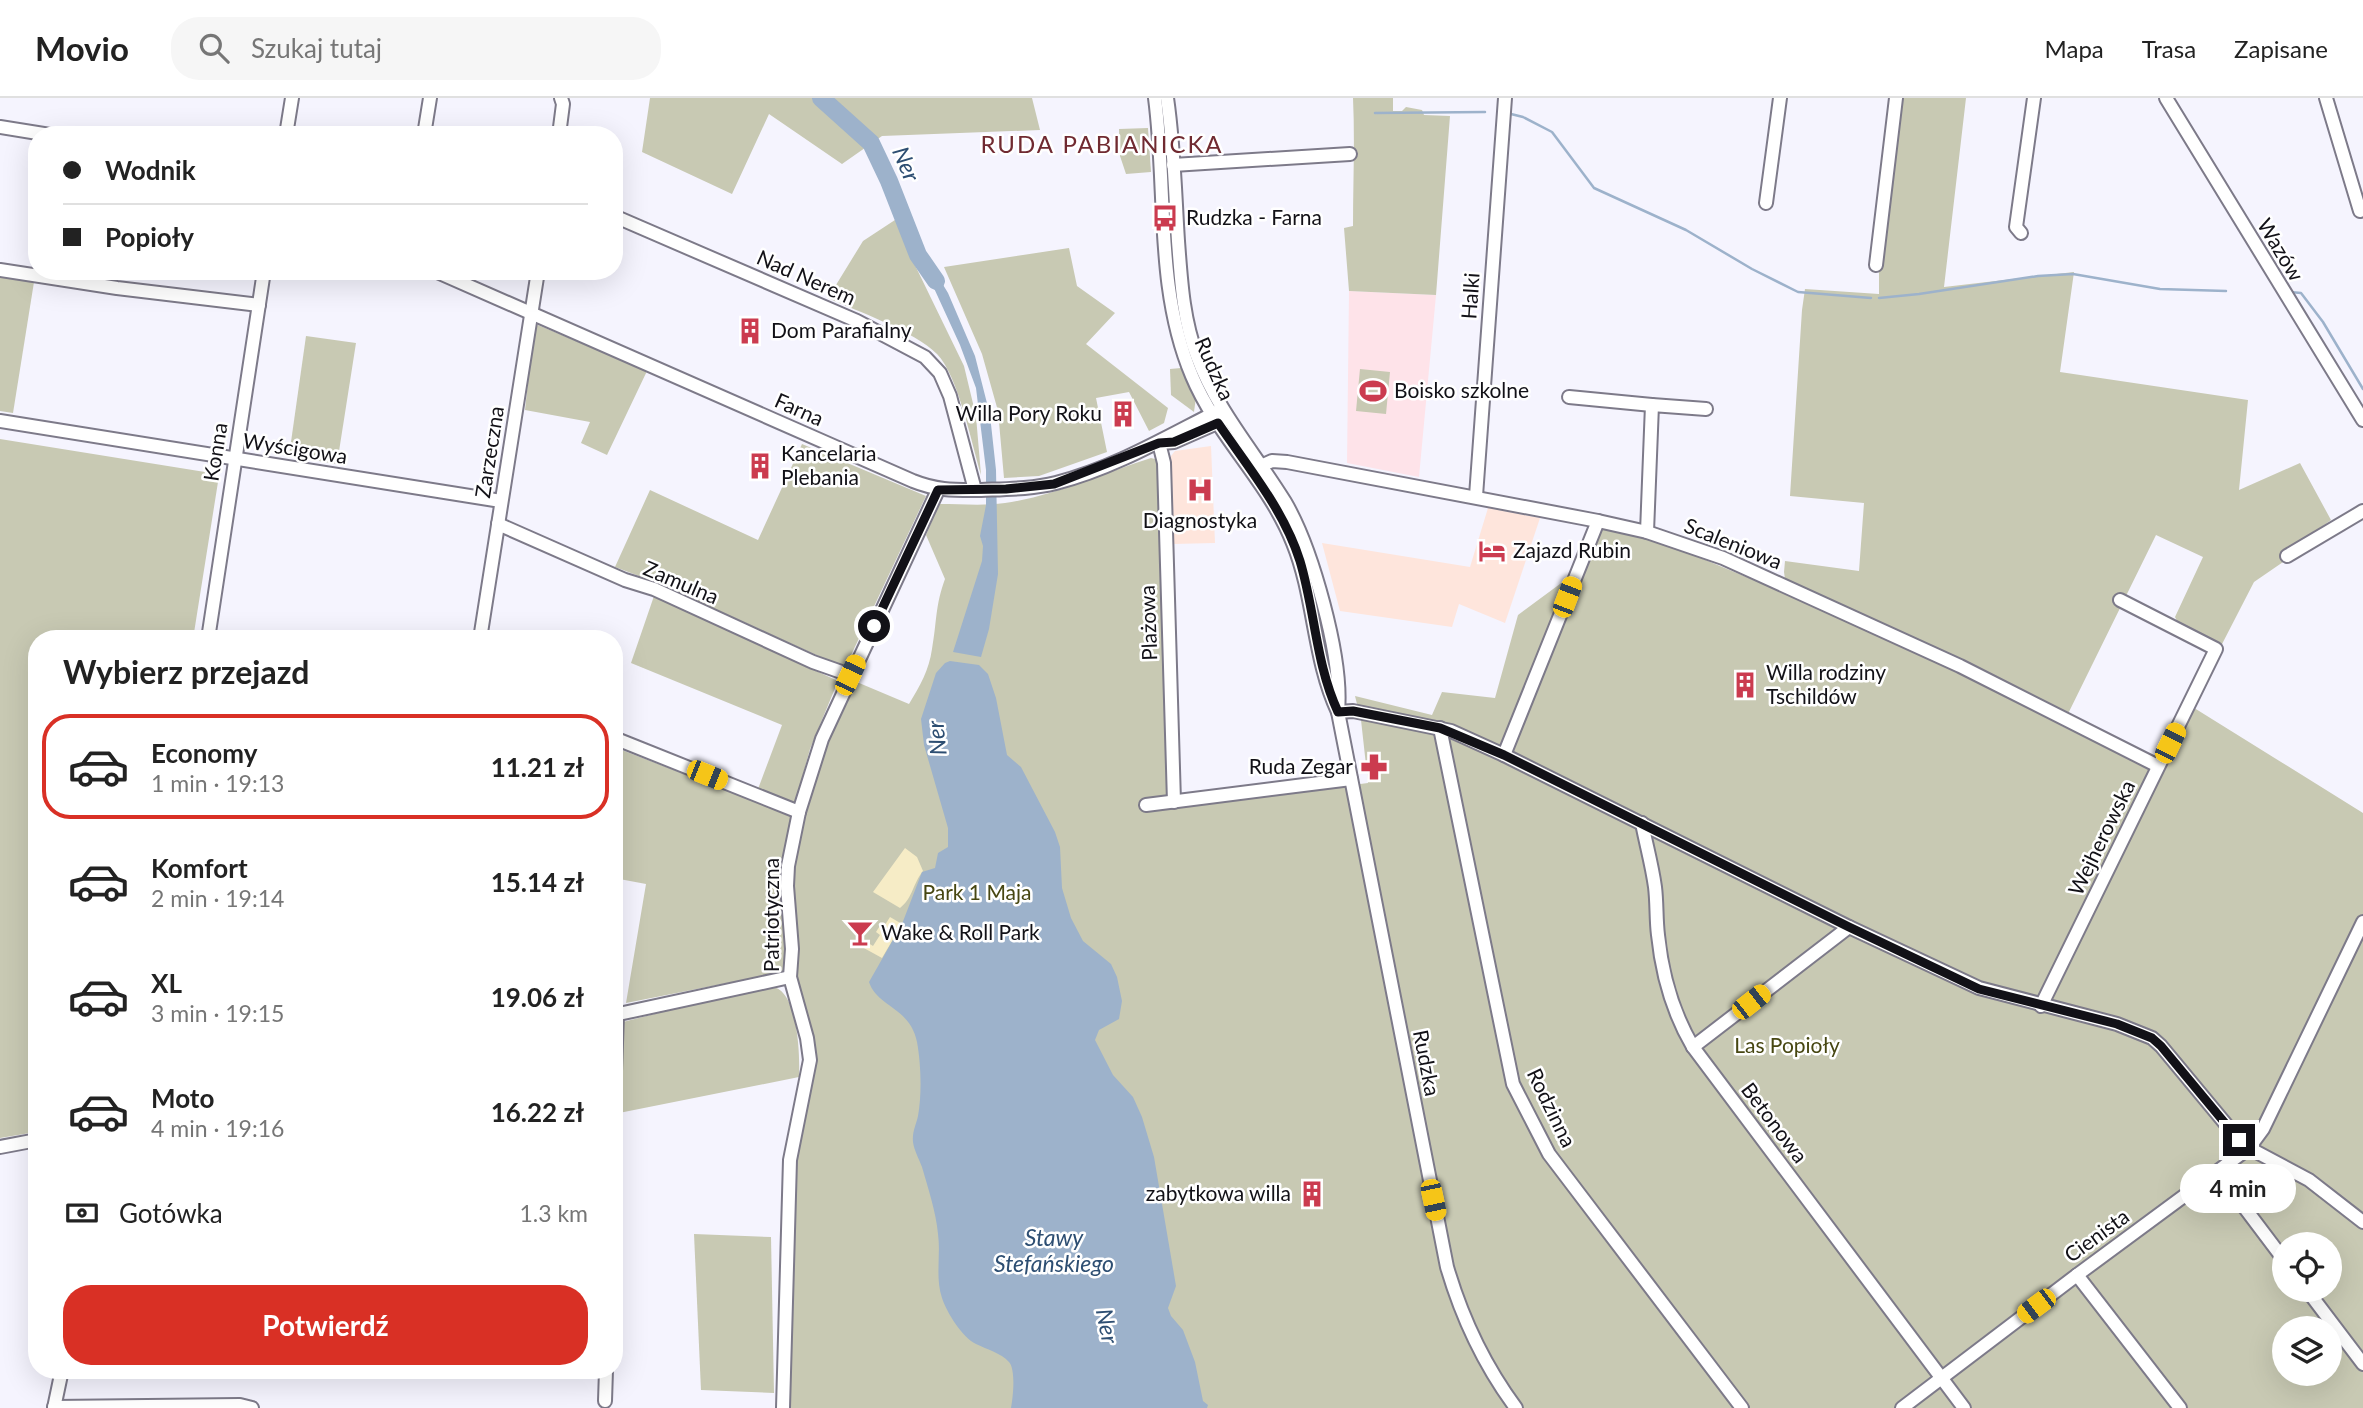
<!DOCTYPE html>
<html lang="pl">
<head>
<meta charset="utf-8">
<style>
	:root { --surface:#fff; --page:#f6f6f6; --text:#222; --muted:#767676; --line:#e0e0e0; --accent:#d93025 }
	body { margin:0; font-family:Lato,sans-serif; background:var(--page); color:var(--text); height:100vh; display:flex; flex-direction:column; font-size:26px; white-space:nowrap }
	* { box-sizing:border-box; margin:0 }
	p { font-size:23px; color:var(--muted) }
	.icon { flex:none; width:38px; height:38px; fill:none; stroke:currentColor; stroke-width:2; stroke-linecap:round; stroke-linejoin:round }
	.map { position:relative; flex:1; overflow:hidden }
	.sheet { position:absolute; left:28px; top:532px; width:595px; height:749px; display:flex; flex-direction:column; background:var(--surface); border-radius:28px; box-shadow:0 7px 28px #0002 }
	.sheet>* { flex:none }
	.banner { position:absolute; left:28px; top:28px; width:595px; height:154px; border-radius:28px; box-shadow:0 7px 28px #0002; display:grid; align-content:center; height:154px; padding:0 35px; background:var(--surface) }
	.controls { position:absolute; left:2272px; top:1134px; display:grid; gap:14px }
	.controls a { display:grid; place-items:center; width:70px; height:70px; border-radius:50%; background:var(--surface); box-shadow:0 7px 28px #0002; font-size:35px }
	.end { position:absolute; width:32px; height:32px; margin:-16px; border:9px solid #121117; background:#fff; box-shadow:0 0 0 4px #fff }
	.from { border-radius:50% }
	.bubble { position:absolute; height:49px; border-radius:24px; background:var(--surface); box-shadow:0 7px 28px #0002; font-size:23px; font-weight:700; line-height:49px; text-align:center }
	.car { position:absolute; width:21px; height:42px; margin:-21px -10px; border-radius:9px; box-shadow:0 0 5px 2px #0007; background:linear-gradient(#f5c518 24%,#345 0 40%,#f5c518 0 76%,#345 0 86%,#f5c518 0) }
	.banner b { display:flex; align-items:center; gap:24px; height:66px; font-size:26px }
	.banner b+b { border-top:2px solid var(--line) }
	.banner i { width:18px; height:18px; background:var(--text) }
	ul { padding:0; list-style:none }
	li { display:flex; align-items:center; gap:21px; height:105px; margin:0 14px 10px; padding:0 21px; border:4px solid transparent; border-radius:28px }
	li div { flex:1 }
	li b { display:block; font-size:26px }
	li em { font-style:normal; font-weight:700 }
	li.on { border-color:var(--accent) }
	li>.icon { width:63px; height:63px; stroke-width:1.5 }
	h2 { padding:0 35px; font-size:32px; line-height:84px }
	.pay { display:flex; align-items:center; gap:18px; height:77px; padding:0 35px; font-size:26px }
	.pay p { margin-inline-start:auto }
	.cta { display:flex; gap:14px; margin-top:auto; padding:14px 35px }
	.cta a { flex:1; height:80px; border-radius:28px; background:var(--accent); color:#fff; font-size:28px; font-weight:700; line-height:80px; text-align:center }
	header { display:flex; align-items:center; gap:42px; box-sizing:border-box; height:98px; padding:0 35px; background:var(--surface); border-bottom:2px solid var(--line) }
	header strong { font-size:33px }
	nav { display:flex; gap:38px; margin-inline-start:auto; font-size:24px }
	.search { width:490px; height:63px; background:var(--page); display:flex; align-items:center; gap:18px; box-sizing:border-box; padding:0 24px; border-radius:28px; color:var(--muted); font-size:26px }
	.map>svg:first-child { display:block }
</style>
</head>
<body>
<header>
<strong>Movio</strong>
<div class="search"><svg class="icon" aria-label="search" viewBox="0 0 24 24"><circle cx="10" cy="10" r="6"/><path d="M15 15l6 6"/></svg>Szukaj tutaj</div>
<nav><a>Mapa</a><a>Trasa</a><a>Zapisane</a></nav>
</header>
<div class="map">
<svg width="2363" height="1310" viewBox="0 0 2363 1310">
	<rect width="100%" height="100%" fill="#f5f4fe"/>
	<g fill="#fee5dc">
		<path d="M1211,348L1215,445L1173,446L1171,358L1175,353Z"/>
		<path d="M1488,410L1540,420L1505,525L1459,506L1452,529L1340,513L1322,445L1470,469Z"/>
	</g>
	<path fill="#fee3e9" d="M1349,193L1436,197L1419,379L1347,365Z"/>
	<g fill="#c8c9b3" fill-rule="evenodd">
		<path d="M650,0H1032L1040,32L882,38L842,66L769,16L732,96L642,54Z"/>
		<path d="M1353,0H1393V13H1402L1406,9L1422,12L1424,17L1450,18L1436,197L1349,193L1344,130L1353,128C1353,85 1355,43 1353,0Z"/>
		<path d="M1901,0H1966L1944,189L2074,174L2060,274L2248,302L2239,392L2300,365L2331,422L2285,456L2286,462L2254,484L2221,548L2177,523L2175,519L2203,459L2156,437L2062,628L2162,670L2191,608L2363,715V1310H790L796,1048L814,974L794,873L797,835L789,784L804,706L852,582L909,606C920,588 929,572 932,551C937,524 935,508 945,481L926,437L939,406C961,406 984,408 1005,405C1055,398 1103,375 1151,360L1155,361L1158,367L1169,700L1152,701L1153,713L1368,685L1361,622L1355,598L1432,617L1442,594L1495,600L1518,517L1587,466L1600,429L1655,441L1787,496L1784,474L1785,463L1859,473L1864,405L1790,398L1802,212L1805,191L1879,196V172ZM2284,1146H2329V1192H2284ZM2284,1230H2329V1276H2284Z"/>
		<path d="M1148,30L1151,74L1126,76L1120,58L1119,31Z"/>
		<path d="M898,120L912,161L964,268L976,318L981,377C972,347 958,277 937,256C914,233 859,214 828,200L863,143Z"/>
		<path d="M1069,150L1077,188L1115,215L1086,246L1168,310L1164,325L1149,333L1129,294L1096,300L1107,354L1039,378L1004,380L998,313L982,256L944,169Z"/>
		<path d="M0,179L34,184L13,315L0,313Z"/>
		<path d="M538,227L647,273L607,357L581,345L590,324L525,312L534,228Z"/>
		<path d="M306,238L356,245L337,366L289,358Z"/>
		<path d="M1181,270L1184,271L1196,299L1194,314L1171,297L1170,271Z"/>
		<path d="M1360,271L1390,274L1386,316L1356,313Z"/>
		<path d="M0,341L205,374L204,382L218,384L193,541H37V1026L36,1034L0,1040Z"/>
		<path d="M802,346L926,398L845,570L655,484L615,469L650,392L758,442Z"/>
		<path d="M654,498L838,583L810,651L795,706L758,691L782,627L631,565Z"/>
		<path d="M614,649L791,717L781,791L789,851L783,874L626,905L646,786L614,780Z"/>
		<path d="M768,887C774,889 779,890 783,895C798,911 800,958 799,979L619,1015L623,924Z"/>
		<path d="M694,1136L771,1139L774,1295L701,1292Z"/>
	</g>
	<g fill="#f6ecc6">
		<path d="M905,750L917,759L923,773C913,785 913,800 900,810L873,794Z"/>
		<path d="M890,819L902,826L882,860L862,849L865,843L873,848L880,837L876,834L881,826L885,827Z"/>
	</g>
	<g fill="#9db2cb">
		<path d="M928,162L948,195L975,258L990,317L996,372L998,476L989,531L981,559L953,554L982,463L983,448L980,438L986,407V372L976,290L960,247L922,164Z"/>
		<path d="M950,563L979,567L988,576L996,600L1007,657L1021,669L1055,734L1060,749L1062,790L1071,820L1083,843L1111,866L1117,879L1122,903L1119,921L1099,932L1095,942L1113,977L1133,999L1142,1019L1154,1059L1176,1188L1168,1210L1171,1218L1183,1232L1195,1264L1203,1303L1208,1307L1207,1310H1011C1013,1299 1016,1272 1009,1264C1001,1255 986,1251 976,1246C962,1239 947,1215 942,1200C935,1179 941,1157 938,1136C936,1114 928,1090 922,1069C919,1061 914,1052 913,1044C912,1034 916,1027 918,1018C922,996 921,966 917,944C910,909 877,909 869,884L902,826L922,774L935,770L938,755L948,749V730L924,647L921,621L936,575L945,565Z"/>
	</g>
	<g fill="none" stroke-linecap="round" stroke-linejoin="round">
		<g stroke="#9db2cb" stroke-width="2.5">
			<path d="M1375,15L1485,14"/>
			<path d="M1511,16L1523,19L1552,34L1594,90L1686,132L1752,171L1798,194L1871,200"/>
			<path d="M2290,194L2301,195L2323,224L2363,291"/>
			<path d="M1879,200L1919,196L2038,178L2073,176L2160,191L2226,193"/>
		</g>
		<path stroke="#9db2cb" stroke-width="18" d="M821,0L871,45L889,83L918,157L936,183"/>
		<g stroke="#7d7a89" stroke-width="16">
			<g id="minor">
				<path d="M1155,0C1167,91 1155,191 1192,278C1217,338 1269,384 1293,445C1315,499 1313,561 1338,614L1447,1169C1462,1220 1484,1267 1516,1310"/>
				<path d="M1167,0C1174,47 1175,96 1178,143C1181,183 1183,221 1197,258C1217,313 1255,355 1285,404C1312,450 1343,560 1338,613"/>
				<path d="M2166,0L2363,322"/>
				<path d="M2326,0L2360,113"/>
				<path d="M0,29L50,37"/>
				<path d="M286,37L292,0"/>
				<path d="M424,37L430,0"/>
				<path d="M559,37L563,6L561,0"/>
				<path d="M1173,67L1350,56"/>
				<path d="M1766,105L1780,0"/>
				<path d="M614,118L857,223L925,259L940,275L950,298L975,392"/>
				<path d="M2021,135L2016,129L2034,0"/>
				<path d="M1876,167L1896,0"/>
				<path d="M0,172L117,190L259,207"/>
				<path d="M435,173L913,383C938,393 955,392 981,392C1006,391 1032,391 1056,385C1115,370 1168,338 1222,311"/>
				<path d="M1569,299L1652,307"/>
				<path d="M0,323L501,403"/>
				<path d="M1159,345L1164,365L1174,704"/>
				<path d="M1160,345L1174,344L1224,322"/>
				<path d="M1261,368L1272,363L1287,364L1598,423L1647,434L1723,460L1960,568L2158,668"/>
				<path d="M1476,398L1505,0"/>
				<path d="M498,426L625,482L654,491L813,564L850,577"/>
				<path d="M1647,434L1652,307L1706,311"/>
				<path d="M2287,458L2363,413"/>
				<path d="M208,541L264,173"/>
				<path d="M480,541L538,173"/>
				<path d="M1338,614L1353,613L1451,633L1504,657L1849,829L1979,890L2117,926L2152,940L2161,948L2239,1042L2249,1050L2309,1082L2363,1124"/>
				<path d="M1440,630L1513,986L1549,1056L1742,1310"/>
				<path d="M614,640L799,714"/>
				<path d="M1504,657L1598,423"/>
				<path d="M1146,707L1351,681"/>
				<path d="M1642,725C1646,746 1652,767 1655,789C1657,805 1656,821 1658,837C1662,876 1673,915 1693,949L1964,1310"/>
				<path d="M2041,908L2216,551L2120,502"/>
				<path d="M614,917L790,879"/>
				<path d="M1693,949L1849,829"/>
				<path d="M614,1001L617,917"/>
				<path d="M0,1049L37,1042"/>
				<path d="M2225,1068L2229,1089L2284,1162"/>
				<path d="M2077,1177L2180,1310"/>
				<path d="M2307,1192L2363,1266"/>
				<path d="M605,1303L606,1272"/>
				<path d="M54,1309L240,1307L252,1310"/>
				<path d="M54,1310L62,1272"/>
				<path d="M783,1310L790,1062L810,962L807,940L790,879L792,851L787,788L788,768L799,714L822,641L938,392"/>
				<path d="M1902,1310L2077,1177L2249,1050L2263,1031L2363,824"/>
			</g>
		</g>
		<use href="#minor" stroke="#fff" stroke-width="12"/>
	</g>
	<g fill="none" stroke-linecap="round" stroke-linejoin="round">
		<path stroke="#121117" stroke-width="9" d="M874,528L938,392L1006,391L1054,386L1159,345L1174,344L1218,325C1248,369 1284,412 1300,463C1315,513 1316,567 1338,614L1353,613L1440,630L1504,657L1849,829L1979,891L2117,926L2152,940L2161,948L2239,1042"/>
	</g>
	<defs>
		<g id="bus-bare" transform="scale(2.1)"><path d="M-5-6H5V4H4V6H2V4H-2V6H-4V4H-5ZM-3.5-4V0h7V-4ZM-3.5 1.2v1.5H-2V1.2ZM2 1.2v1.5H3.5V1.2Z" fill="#cb3b4f" stroke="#fff" stroke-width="2.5" paint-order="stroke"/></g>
		<g id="building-bare" transform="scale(2.1)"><path d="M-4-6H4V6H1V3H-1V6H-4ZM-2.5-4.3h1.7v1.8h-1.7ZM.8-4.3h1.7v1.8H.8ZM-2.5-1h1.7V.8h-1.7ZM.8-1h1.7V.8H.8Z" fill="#cb3b4f" stroke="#fff" stroke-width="2.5" paint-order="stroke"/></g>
		<g id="stadium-bare" transform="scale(2.1)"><path d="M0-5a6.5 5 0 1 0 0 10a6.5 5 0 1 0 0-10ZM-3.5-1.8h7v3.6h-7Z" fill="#cb3b4f" stroke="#fff" stroke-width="2.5" paint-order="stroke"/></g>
		<g id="hospital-bare" transform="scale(2.1)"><path d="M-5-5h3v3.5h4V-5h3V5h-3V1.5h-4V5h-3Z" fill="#cb3b4f" stroke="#fff" stroke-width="2.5" paint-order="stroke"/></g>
		<g id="hotel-bare" transform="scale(2.1)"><path d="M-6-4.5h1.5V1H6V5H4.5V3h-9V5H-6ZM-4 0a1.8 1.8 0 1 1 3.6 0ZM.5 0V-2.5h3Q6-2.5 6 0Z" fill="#cb3b4f" stroke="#fff" stroke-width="2.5" paint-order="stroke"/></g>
		<g id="pharmacy-bare" transform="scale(2.1)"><path d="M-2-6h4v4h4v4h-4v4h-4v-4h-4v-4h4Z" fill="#cb3b4f" stroke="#fff" stroke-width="2.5" paint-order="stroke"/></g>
		<g id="bar-bare" transform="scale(2.1)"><path d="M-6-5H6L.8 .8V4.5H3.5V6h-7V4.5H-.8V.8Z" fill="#cb3b4f" stroke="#fff" stroke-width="2.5" paint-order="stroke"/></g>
	</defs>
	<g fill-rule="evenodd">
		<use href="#bus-bare" x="1165" y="120"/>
		<use href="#building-bare" x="750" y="233"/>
		<use href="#stadium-bare" x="1373" y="293"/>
		<use href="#building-bare" x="1123" y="316"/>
		<use href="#building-bare" x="760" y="368"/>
		<use href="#hospital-bare" x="1200" y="392"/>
		<use href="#hotel-bare" x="1492" y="453"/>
		<use href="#building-bare" x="1745" y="587"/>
		<use href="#pharmacy-bare" x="1374" y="669"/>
		<use href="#bar-bare" x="860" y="835"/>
		<use href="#building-bare" x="1312" y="1096"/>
	</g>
	<g text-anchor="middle" stroke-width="5" stroke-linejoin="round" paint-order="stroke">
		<g font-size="21" fill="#121117" stroke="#fff" text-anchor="start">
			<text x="1186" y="127">Rudzka - Farna</text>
			<text x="771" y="240">Dom Parafialny</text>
			<text x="1394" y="300">Boisko szkolne</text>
			<text x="1102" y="323" text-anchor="end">Willa Pory Roku</text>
			<text x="781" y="363">Kancelaria<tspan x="781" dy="24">Plebania</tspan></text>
			<text x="1200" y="430" text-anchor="middle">Diagnostyka</text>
			<text x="1513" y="460">Zajazd Rubin</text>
			<text x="1766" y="582">Willa rodziny<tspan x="1766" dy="24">Tschildów</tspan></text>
			<text x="1353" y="676" text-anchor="end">Ruda Zegar</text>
			<text x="881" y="842">Wake &amp; Roll Park</text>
			<text x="1291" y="1103" text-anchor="end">zabytkowa willa</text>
		</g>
		<g font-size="21" fill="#121117" stroke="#fff">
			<text transform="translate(2280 152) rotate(59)" y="7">Wazów</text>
			<text transform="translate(806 180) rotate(24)" y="7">Nad Nerem</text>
			<text transform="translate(1471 198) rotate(-86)" y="7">Halki</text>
			<text transform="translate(1214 271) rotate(66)" y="7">Rudzka</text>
			<text transform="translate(799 312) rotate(24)" y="7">Farna</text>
			<text transform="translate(295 351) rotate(9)" y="7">Wyścigowa</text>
			<text transform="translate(216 354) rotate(-81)" y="7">Konna</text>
			<text transform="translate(490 354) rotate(-81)" y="7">Zarzeczna</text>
			<text transform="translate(1733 446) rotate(22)" y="7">Scaleniowa</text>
			<text transform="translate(681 485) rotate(23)" y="7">Zamulna</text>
			<text transform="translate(1149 525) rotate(-92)" y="7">Plażowa</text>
			<text transform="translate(2102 740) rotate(-64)" y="7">Wejherowska</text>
			<text transform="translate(772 817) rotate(-90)" y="7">Patriotyczna</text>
			<text transform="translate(1426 965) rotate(79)" y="7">Rudzka</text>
			<text transform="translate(1551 1010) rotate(64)" y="7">Rodzinna</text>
			<text transform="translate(1774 1025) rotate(53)" y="7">Betonowa</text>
			<text transform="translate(2097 1138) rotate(-36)" y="7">Cienista</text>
		</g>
		<g font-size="21" fill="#474712" stroke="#fff">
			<text x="977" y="802">Park 1 Maja</text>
			<text x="1787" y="955">Las Popioły</text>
		</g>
		<g font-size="23" font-style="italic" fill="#2d4e72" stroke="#fff">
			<text transform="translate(906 66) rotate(67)" y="8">Ner</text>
			<text transform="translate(937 640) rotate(-96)" y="8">Ner</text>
			<text x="1054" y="1148">Stawy<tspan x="1054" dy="26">Stefańskiego</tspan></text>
			<text transform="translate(1107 1228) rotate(79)" y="8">Ner</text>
		</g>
		<g font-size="24" letter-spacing="2" fill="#702a31" stroke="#fff">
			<text x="1102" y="55">RUDA PABIANICKA</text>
		</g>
	</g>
</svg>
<div class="controls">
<a><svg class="icon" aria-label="locate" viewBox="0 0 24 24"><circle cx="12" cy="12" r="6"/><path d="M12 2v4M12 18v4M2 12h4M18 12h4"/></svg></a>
<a><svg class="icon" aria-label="layers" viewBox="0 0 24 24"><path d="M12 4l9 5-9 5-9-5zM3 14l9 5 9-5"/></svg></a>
</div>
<i class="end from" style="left:874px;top:528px"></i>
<i class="end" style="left:2239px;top:1042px"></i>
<div class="bubble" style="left:2180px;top:1066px;width:116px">4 min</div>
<i class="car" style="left:1567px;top:499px;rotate:21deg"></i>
<i class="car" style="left:850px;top:577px;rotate:25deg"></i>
<i class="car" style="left:2170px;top:645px;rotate:26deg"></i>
<i class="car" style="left:707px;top:677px;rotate:112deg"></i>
<i class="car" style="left:1751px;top:904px;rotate:52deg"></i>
<i class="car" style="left:1433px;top:1102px;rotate:168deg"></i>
<i class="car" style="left:2036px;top:1208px;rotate:233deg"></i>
<div class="banner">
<b><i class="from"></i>Wodnik</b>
<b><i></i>Popioły</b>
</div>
<section class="sheet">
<h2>Wybierz przejazd</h2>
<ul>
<li class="on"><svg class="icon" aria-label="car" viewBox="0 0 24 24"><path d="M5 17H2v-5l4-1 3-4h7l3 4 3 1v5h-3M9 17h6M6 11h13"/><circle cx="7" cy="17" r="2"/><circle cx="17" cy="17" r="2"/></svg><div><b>Economy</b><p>1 min · 19:13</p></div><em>11.21 zł</em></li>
<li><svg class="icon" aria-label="car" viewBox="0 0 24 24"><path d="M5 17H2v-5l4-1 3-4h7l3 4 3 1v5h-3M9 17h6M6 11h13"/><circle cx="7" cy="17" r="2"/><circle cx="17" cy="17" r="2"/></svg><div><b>Komfort</b><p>2 min · 19:14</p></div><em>15.14 zł</em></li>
<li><svg class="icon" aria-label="car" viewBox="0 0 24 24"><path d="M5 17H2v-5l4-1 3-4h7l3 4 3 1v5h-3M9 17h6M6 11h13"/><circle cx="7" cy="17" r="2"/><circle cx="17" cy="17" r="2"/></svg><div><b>XL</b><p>3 min · 19:15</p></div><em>19.06 zł</em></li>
<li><svg class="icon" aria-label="car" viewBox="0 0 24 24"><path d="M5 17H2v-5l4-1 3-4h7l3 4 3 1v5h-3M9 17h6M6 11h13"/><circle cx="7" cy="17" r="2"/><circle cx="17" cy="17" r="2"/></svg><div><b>Moto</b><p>4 min · 19:16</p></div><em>16.22 zł</em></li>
</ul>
<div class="pay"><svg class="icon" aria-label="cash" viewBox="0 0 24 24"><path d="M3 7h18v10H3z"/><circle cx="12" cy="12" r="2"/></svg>Gotówka<p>1.3 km</p></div>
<div class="cta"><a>Potwierdź</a></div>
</section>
</div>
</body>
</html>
